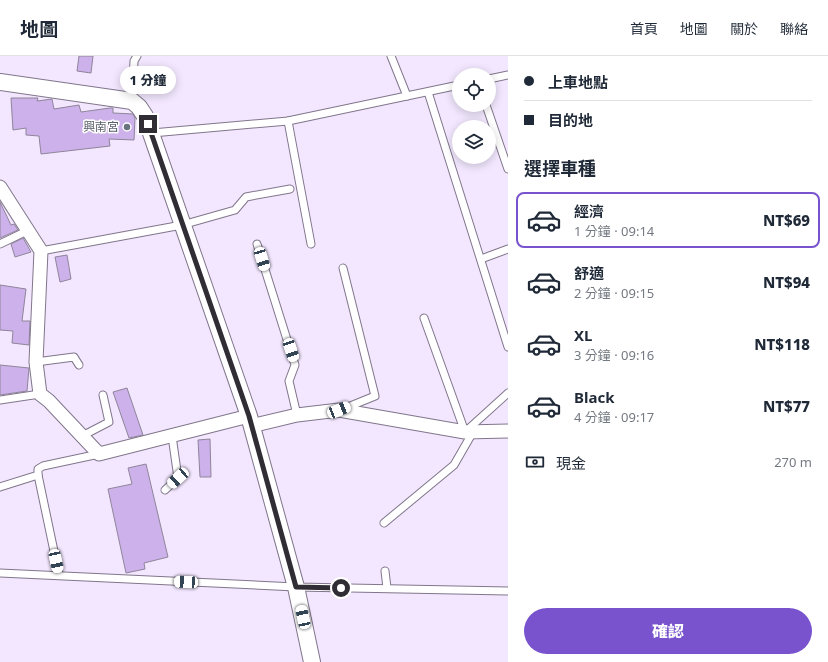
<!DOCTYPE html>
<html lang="zh-TW">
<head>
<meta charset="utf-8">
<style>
	:root { --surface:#fff; --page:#f6f6f7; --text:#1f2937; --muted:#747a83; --line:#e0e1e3; --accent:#7853cd }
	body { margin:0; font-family:"Noto Sans","Noto Sans TC",sans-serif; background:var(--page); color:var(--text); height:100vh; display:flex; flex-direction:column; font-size:15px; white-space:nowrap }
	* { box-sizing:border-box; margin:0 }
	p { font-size:13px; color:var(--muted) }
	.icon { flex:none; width:22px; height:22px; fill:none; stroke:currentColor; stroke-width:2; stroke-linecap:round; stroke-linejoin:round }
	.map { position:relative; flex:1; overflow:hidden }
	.panel { display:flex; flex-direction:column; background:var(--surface); width:320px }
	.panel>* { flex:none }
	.banner { display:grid; align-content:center; height:88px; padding:0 16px; background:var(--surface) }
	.buttons { position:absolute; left:452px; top:12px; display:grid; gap:8px }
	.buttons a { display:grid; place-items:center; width:44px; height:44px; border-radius:50%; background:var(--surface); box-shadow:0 2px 10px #0003; font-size:20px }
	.end { position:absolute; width:18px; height:18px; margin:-9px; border:5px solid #312d35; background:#fff; box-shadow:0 0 0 2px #fff }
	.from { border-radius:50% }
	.bubble { position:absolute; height:28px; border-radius:14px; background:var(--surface); box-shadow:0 2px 10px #0003; font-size:13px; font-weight:800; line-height:28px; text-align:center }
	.car { position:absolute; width:12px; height:24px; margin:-12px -6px; border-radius:5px; box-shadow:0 0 3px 1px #0007; background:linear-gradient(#fff 24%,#345 0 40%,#fff 0 76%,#345 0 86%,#fff 0) }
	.banner b { display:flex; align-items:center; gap:14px; height:38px; font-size:15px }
	.banner b+b { border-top:1px solid var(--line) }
	.banner i { width:10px; height:10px; background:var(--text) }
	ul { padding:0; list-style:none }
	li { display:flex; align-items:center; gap:12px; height:56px; margin:0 8px 6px; padding:0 8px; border:2px solid transparent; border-radius:8px }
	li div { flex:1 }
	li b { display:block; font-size:15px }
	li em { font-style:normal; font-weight:800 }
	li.selected { border-color:var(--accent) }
	li>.icon { width:36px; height:36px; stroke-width:1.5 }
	h2 { padding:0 16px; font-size:18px; line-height:48px }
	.pay { display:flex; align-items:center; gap:10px; height:44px; padding:0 16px; font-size:15px }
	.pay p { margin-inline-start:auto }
	.action { display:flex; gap:8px; margin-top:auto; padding:8px 16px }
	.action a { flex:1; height:46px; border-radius:24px; background:var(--accent); color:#fff; font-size:16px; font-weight:800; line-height:46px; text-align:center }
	header { display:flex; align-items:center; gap:24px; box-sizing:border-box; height:56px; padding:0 20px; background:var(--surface); border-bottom:1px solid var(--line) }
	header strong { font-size:19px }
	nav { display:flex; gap:22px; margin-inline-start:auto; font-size:14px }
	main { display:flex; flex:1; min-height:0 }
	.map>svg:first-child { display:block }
</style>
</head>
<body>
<header>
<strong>地圖</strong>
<nav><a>首頁</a><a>地圖</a><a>關於</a><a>聯絡</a></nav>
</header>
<main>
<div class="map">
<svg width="508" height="606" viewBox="0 0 508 606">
	<rect width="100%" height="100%" fill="#f2e7fe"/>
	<g fill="#cdb1ea" stroke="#8f859a">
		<path d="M79,0H93L91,17L77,15Z"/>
		<path d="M11,42H38L37,45L52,43L54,53L79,49L81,56L110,52H113V57L133,58L135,62L134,84L109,83L110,90L41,98L39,80L26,79V72L13,74Z"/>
		<path d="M0,146L11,169L14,168L18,174L0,182Z"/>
		<path d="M23,182L31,196L15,201L11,188Z"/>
		<path d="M67,199L71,223L60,226L55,201Z"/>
		<path d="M0,229L26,233L22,265H30L29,289L12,287L13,275L0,274Z"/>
		<path d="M0,309L29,312L27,335L0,339Z"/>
		<path d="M127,332L143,379L129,382L113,336Z"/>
		<path d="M210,383L211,421H200L198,384Z"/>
		<path d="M146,408L168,501L144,507L145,513L126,517L108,433L132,428L128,412Z"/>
	</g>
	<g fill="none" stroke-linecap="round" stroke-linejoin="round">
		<g stroke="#80768b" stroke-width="9">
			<g id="service">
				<path d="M391,0L407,40"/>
				<path d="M489,23L508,19"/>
				<path d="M428,36L508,291"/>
				<path d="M132,45L134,5L137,0"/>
				<path d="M486,49L508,113"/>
				<path d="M288,65L311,188"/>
				<path d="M152,77L288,65L459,29"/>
				<path d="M0,188L29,174"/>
				<path d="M257,188L295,309L289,325L297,359"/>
				<path d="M41,195L182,169L235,154L246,141L290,133"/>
				<path d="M481,203L508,193"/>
				<path d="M343,212L375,340L343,353"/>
				<path d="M424,262L465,376L508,337"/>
				<path d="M36,306L74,301L79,309"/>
				<path d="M0,344L40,338"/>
				<path d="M82,380L109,366L103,339"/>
				<path d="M38,419L59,519"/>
				<path d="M0,431L38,419V413L43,410L99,398"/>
				<path d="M165,434L178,422L172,380"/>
				<path d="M384,467L454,409L473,376"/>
				<path d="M385,515L387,532"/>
				<path d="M0,517L296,531L508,535"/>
			</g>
		</g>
		<g stroke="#80768b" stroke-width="15">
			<g id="minor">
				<path d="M0,131L41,195L36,306L40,338L49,345L99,398L249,360"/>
				<path d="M251,370L297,359L339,354L465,376L508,375"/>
			</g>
		</g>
		<g stroke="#80768b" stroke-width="18">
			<path id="tertiary" d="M0,26L132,45L139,51L145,60L249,360L296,531L312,606"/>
		</g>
		<use href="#service" stroke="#fff" stroke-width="7"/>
		<use href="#minor" stroke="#fff" stroke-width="13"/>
		<use href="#tertiary" stroke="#fff" stroke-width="16"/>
	</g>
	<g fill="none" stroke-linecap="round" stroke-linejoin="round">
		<path stroke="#312d35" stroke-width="5" d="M148,68L249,360L296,531L341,532"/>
	</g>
	<circle fill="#6b7280" stroke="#fff" stroke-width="1.5" cx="127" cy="71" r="4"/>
	<g text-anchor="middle" stroke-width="3" stroke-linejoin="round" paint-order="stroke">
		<g font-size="12" fill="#5b616d" stroke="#fff" text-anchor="end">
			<text x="119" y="75">興南宮</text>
		</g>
	</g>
</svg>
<div class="buttons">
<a><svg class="icon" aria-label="locate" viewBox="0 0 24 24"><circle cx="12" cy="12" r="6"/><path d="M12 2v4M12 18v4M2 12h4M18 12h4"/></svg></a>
<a><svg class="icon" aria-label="layers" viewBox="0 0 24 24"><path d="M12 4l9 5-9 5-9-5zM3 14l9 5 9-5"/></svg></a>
</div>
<i class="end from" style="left:341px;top:532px"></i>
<i class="end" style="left:148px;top:68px"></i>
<div class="bubble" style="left:120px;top:10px;width:56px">1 分鐘</div>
<i class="car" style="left:262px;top:203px;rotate:163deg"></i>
<i class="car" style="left:291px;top:294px;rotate:162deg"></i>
<i class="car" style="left:339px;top:354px;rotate:68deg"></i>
<i class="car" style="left:178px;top:422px;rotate:228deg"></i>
<i class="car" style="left:56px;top:505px;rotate:168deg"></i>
<i class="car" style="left:186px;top:526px;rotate:273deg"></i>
<i class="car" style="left:303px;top:561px;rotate:348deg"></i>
</div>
<section class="panel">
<div class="banner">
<b><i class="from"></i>上車地點</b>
<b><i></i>目的地</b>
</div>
<h2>選擇車種</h2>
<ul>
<li class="selected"><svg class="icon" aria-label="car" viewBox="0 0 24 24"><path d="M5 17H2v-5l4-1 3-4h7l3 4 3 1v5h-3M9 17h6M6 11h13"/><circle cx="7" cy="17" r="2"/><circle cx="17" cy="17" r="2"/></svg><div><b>經濟</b><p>1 分鐘 · 09:14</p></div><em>NT$69</em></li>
<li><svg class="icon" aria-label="car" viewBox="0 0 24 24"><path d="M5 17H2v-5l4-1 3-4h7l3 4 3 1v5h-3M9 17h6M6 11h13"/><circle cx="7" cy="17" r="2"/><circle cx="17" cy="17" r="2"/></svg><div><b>舒適</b><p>2 分鐘 · 09:15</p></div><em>NT$94</em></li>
<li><svg class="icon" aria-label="car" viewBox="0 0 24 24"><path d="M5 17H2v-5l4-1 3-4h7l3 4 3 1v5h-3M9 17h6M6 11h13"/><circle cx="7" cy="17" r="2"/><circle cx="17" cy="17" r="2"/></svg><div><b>XL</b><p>3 分鐘 · 09:16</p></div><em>NT$118</em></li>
<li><svg class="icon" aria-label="car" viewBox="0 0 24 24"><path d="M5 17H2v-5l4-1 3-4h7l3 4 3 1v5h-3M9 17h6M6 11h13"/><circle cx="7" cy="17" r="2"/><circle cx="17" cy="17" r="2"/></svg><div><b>Black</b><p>4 分鐘 · 09:17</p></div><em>NT$77</em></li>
</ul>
<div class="pay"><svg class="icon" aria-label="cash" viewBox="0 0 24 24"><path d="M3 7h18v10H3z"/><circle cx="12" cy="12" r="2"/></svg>現金<p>270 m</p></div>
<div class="action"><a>確認</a></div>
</section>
</main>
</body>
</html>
